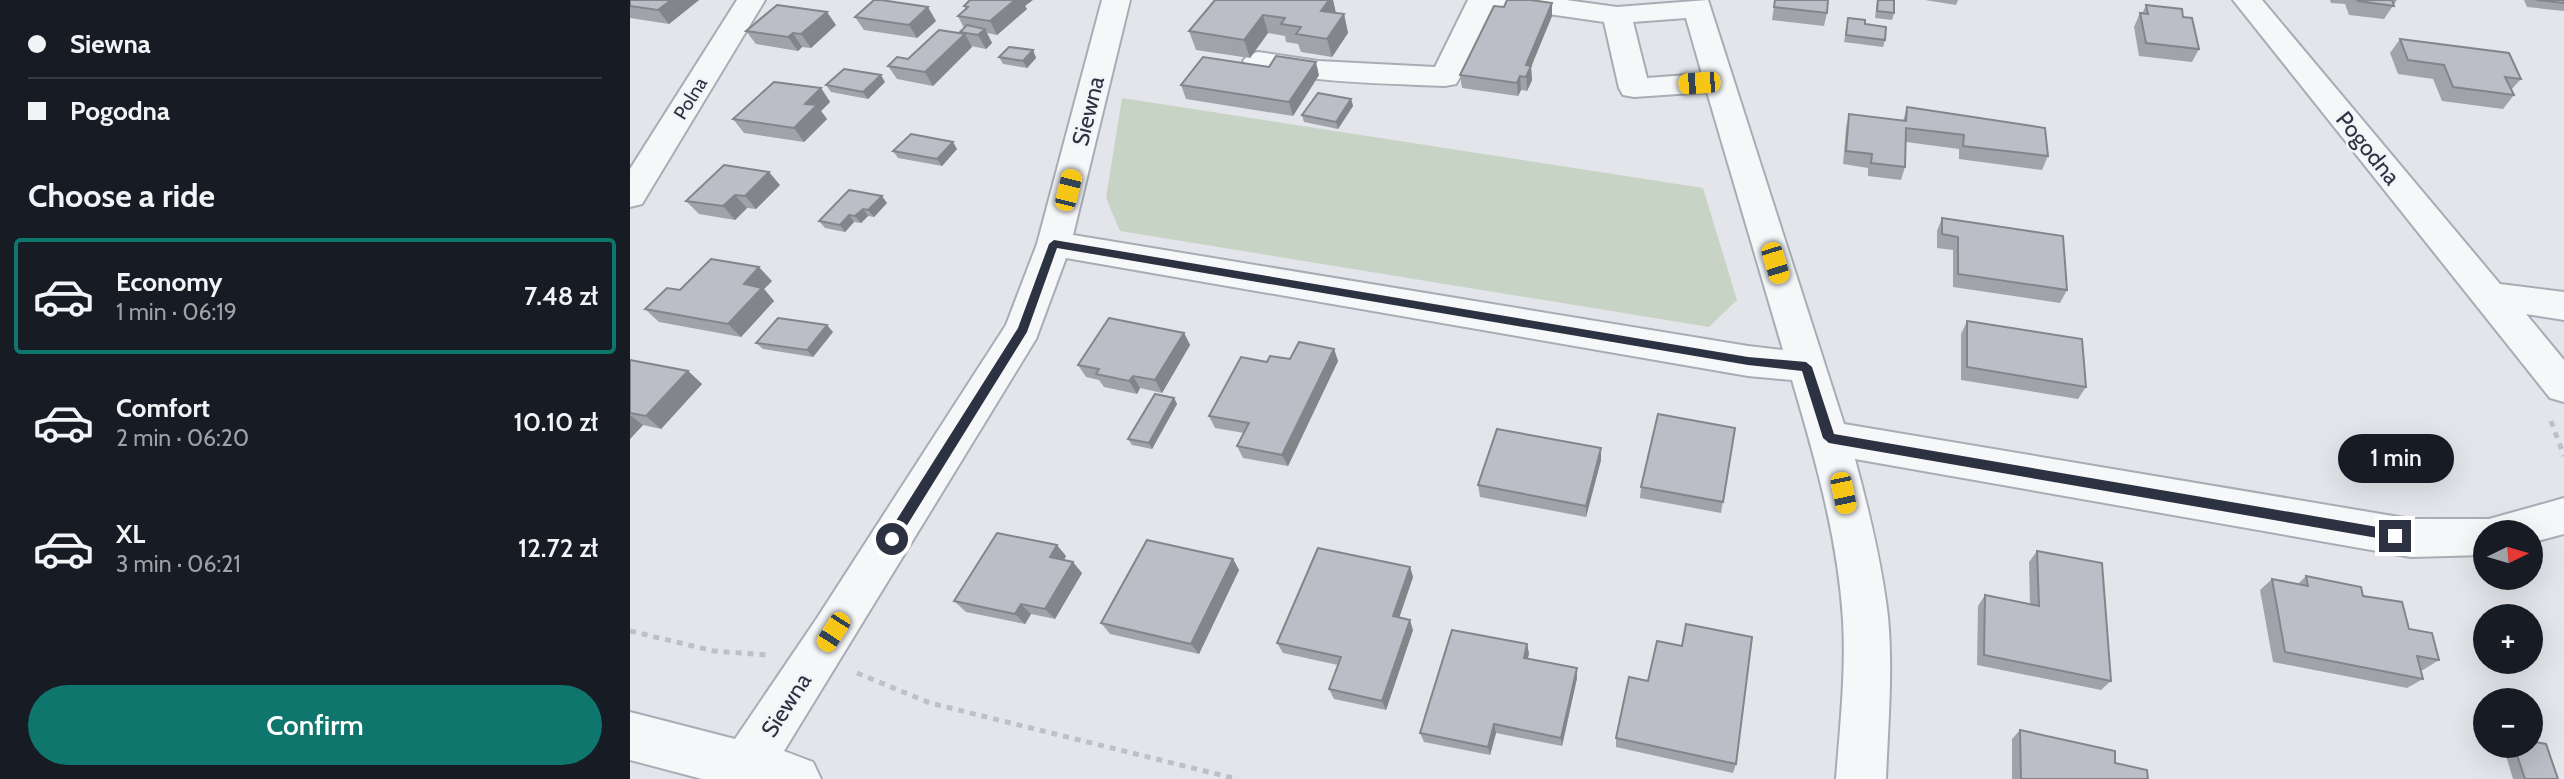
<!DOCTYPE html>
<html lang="en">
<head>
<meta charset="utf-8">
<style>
	:root { --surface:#171b24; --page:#20242c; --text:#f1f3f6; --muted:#9ea1a6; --line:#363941; --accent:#0f766e }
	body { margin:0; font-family:Cabin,sans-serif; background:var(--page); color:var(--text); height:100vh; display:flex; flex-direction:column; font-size:26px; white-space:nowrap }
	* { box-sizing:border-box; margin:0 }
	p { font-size:23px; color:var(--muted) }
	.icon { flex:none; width:38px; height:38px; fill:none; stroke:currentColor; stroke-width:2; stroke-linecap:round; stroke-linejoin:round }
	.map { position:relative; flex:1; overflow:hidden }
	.drawer { display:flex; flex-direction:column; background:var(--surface); width:630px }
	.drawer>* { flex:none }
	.hud { display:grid; align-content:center; height:154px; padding:0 28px; background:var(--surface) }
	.needle { width:46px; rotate:85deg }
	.tools { position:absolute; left:1843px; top:520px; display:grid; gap:14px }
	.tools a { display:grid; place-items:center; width:70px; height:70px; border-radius:50%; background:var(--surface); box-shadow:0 7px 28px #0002; font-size:35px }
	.end { position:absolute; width:32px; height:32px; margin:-16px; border:9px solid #2c3242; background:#fff; box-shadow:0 0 0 4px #fff }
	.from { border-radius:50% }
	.bubble { position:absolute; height:49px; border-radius:24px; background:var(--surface); box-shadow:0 7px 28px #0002; font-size:23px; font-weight:600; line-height:49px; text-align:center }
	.car { position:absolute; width:21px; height:42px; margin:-21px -10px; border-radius:9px; box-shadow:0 0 5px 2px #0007; background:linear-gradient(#f5c518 24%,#345 0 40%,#f5c518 0 76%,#345 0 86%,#f5c518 0) }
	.hud b { display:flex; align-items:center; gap:24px; height:66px; font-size:26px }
	.hud b+b { border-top:2px solid var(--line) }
	.hud i { width:18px; height:18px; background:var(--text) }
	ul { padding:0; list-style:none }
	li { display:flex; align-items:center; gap:21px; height:116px; margin:0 14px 10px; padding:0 14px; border:4px solid transparent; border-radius:7px }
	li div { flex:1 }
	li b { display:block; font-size:26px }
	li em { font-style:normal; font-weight:600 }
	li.selected { border-color:var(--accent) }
	li>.icon { width:63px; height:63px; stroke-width:1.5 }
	h2 { padding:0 28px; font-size:32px; line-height:84px }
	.action { display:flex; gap:14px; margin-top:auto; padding:14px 28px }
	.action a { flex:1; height:80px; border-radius:42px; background:var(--accent); color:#fff; font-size:28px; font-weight:600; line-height:80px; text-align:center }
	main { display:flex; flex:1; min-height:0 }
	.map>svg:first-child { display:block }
</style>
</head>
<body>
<main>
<section class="drawer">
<div class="hud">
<b><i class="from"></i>Siewna</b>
<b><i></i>Pogodna</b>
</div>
<h2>Choose a ride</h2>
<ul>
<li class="selected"><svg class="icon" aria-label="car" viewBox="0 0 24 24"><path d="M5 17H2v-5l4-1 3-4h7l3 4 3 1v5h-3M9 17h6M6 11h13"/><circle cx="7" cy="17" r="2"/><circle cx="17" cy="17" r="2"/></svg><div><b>Economy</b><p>1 min · 06:19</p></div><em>7.48 zł</em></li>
<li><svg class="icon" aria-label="car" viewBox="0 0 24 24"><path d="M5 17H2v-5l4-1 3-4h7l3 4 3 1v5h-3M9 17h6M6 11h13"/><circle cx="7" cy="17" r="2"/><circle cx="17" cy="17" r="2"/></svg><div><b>Comfort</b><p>2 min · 06:20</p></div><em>10.10 zł</em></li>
<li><svg class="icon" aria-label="car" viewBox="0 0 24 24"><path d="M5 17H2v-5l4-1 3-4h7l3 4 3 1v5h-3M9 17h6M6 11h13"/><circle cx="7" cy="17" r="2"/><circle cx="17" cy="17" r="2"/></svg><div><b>XL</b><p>3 min · 06:21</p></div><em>12.72 zł</em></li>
</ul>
<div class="action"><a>Confirm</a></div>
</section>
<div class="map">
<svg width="1934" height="779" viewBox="0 0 1934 779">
	<rect width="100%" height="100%" fill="#e3e5ea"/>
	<path fill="#c7d4c5" d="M492,98L1073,188L1107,300L1079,327L490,231L476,198Z"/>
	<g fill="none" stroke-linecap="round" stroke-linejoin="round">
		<g stroke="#a8acb4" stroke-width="4">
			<g id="minor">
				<path d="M107,0H135L12,204L0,207V169Z"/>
				<path d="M472,0H500L443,235L1118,346L1153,350L1077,92L1004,97L993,95L989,88L974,22L863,6L830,77L826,84L815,86C750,83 681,83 618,67L613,61L618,55L628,52L688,61L805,67L838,0H936L987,7L1078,0L1214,424L1781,519H1859L1934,498V534L1900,543V532H1855V555L1781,557L1225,459C1239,511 1252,564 1258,617C1263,671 1258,725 1256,779H1206C1210,726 1216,673 1213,620C1208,538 1185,458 1162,380L1118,376L436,258L406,339L154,751L183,762L191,779H72L0,760V712L105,739L187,618L376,325L407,244ZM1056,18L1072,74L1017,78L1003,22Z"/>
				<path d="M1603,0H1632L1870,284L1934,292V320L1896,314L1934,360V402L1920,398Z"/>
			</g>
		</g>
		<g stroke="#bdc0c6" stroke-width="5" stroke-dasharray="6 6" stroke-linecap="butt">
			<path d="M1921,421L1934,456"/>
			<path d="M0,631L84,651L137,655"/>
			<path d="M227,673L300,703L607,779"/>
		</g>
		<use href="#minor" fill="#f6f7f9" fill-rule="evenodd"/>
	</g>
	<g fill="#a1a3ab">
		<path d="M0,0H69L39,24L0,18Z"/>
		<path d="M585,0H703L706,13L714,14L718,33L702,57L671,52L668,44L656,42L655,36L638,33L620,58L566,50L559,31Z"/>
		<path d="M1145,0L1197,13L1194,26L1142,20Z"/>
		<path d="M1247,0L1264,13L1262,20L1245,18Z"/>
		<path d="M1295,0H1328L1326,5Z"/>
		<path d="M1700,0H1767L1754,19L1719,15L1715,4L1701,3Z"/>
		<path d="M1894,0H1934V11L1897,7Z"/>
		<path d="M922,3V16L901,67L902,80L897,91L891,90L888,96L832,88L830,75L874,7Z"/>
		<path d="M1516,5L1553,17L1569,49L1562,62L1509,56L1504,27L1510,13L1512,14Z"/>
		<path d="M334,6H395L397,9L367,35L357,33L362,43L356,49L341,46L342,47L303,86L267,79L258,66L278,59L331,33L330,32L334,28L328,16L336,9Z"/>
		<path d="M225,17L306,21L287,38L234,30Z"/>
		<path d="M1218,18L1235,24L1255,40L1253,47L1214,42Z"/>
		<path d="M206,25L181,48L172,47L168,51L126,44L116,31Z"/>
		<path d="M1770,39L1891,79L1881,90L1884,95L1873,109L1812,101L1803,79L1768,74L1760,53Z"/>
		<path d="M403,50L406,58L397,68L373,64L369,57Z"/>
		<path d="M689,75L663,116L556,99L551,85Z"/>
		<path d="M255,82L238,99L201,92L196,85Z"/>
		<path d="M191,88L200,102L191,111L197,119L174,142L114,133L103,119Z"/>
		<path d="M721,99L723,106L708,129L674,122L672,115Z"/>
		<path d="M1277,107L1418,156L1412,170L1329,159V149L1276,142L1275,167L1271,180L1238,176V168L1213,164L1216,128L1219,114L1273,121Z"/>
		<path d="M327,149L312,166L268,158L263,151Z"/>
		<path d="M150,185L126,209L117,208L105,220L69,214L56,201Z"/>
		<path d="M257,203L244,217L238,216L231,223L224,222L215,232L195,228L189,221Z"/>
		<path d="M1312,218L1437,290L1430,303L1323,287V250L1307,248V231Z"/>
		<path d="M142,281L134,289L144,301L111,337L29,322L15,309L50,290Z"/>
		<path d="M1337,321L1456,387L1448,399L1331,380V334Z"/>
		<path d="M203,332L183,357L133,349L126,343Z"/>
		<path d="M554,333L560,345L532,393L510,388L507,394L474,387L469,380L456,377L448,365Z"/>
		<path d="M704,349L708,361L658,466L613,458L607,446L614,433L585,428L579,416L637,362L660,359Z"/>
		<path d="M0,360L58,371L72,384L31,429L13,425L0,439Z"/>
		<path d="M544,398L547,404L522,449L502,445L498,439Z"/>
		<path d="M1105,428L1091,513L1010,498L1011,487Z"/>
		<path d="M971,460L956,517L850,497L848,485Z"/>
		<path d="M1407,551L1481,681L1471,690L1347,665L1348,606L1355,595L1400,604L1399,562Z"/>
		<path d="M436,556L434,560L452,573L425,619L401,614L395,624L336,612L324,601Z"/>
		<path d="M603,559L609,570L569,654L480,634L471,623Z"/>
		<path d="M780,567L783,577L769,618L783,630L756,710L704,699L699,689L708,665L653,653L647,643Z"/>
		<path d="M1676,576L1733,596L1779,629L1809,660L1793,670H1791L1793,679L1777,688L1643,662L1630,590L1642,579L1668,584Z"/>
		<path d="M897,644L899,654L897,659L947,678L932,746L866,733L860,755L794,742L790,733Z"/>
		<path d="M1018,681L1106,764L1103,773L986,747V738Z"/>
		<path d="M1390,730L1485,763L1518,779H1382V739Z"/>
		<path d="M1873,746H1900L1928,779H1883Z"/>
	</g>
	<g fill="#83858b">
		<path d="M41,0H69L39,24L28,10Z"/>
		<path d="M385,0H403L395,6L397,9L367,35L360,21Z"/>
		<path d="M699,0H703L706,14L691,11Z"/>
		<path d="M922,3V16L901,67L902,80L897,91L896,65Z"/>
		<path d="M298,7L306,21L287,38L279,25Z"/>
		<path d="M197,12L206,25L181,48L171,34Z"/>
		<path d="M714,14L718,33L702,57L697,39Z"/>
		<path d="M633,15L638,33L620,58L614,40Z"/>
		<path d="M355,29L362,43L356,49L348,35Z"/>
		<path d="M163,33L172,47L168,51L158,37Z"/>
		<path d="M335,34L342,47L303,86L295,72Z"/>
		<path d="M403,50L406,58L397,68L393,61Z"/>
		<path d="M686,62L689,75L663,116L659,102Z"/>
		<path d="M251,75L255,82L238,99L233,92Z"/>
		<path d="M890,76L891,90L888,96L887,83Z"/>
		<path d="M191,88L200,102L191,111L197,119L174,142L164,128L175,104Z"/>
		<path d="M721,99L723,106L708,129L706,122Z"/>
		<path d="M323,142L327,149L312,166L307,159Z"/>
		<path d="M139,172L150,185L126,209L115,196Z"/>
		<path d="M105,195L117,208L105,220L93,206Z"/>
		<path d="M252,196L257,203L244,217L238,210Z"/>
		<path d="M233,209L238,216L231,223L225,216Z"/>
		<path d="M219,215L224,222L215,232L210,225Z"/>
		<path d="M129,267L142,281L134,289L144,301L111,337L98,324L114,284Z"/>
		<path d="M197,325L203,332L183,357L177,350Z"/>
		<path d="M554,333L560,345L532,393L525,380Z"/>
		<path d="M704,349L708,361L658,466L652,455Z"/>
		<path d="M58,371L72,384L31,429L16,416Z"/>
		<path d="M503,376L510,388L507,394L499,381Z"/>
		<path d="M544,398L547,404L522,449L519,443Z"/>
		<path d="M0,415L13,425L0,439Z"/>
		<path d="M971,448V460L956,517V506Z"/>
		<path d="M427,545L436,556L429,568L420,557Z"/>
		<path d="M603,559L609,570L569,654L561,644Z"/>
		<path d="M443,562L452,573L425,619L415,609Z"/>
		<path d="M780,567L783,577L766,627L763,616Z"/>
		<path d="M391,604L401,614L395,624L385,614Z"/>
		<path d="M780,620L783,630L756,710L752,701Z"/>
		<path d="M897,644L899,654L895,668L894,658Z"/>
		<path d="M947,668V678L932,746L931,738Z"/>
		<path d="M864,724L866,733L860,755L858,747Z"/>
	</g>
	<g fill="#bbbec7" stroke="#83858b" stroke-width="2">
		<path d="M0,0H41L28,10L0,6Z"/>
		<path d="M244,0H251L298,7L279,25L225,17Z"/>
		<path d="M340,0H385L360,21L328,16L338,7L334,6Z"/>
		<path d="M585,0H699L691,11L714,14L697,39L666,34L671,27L651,24L655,18L633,15L614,40L559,31Z"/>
		<path d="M877,0H901L922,3L896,65L901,66L896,77L890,76L887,83L830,75L864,6L874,7Z"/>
		<path d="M1145,0H1198L1197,13L1144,7Z"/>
		<path d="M1248,0H1264V13L1247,11Z"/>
		<path d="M1727,0H1762L1764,6L1728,1Z"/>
		<path d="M1907,0H1934V3Z"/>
		<path d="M147,5L197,12L171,34L163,33L158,37L116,31Z"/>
		<path d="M1516,5L1552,9L1553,17L1562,18L1569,49L1516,43L1510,13L1518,14Z"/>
		<path d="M1218,18L1235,20V24L1256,27L1255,40L1216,35Z"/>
		<path d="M337,25L355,29L348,35L330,32Z"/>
		<path d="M309,30L335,34L295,72L258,66L267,57L278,59Z"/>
		<path d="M1770,39L1879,53L1891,79L1875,77L1884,95L1823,87L1814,65L1778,60Z"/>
		<path d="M379,47L403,50L393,61L369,57Z"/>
		<path d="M646,56L686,62L659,102L551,85L573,57L639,67Z"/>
		<path d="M214,69L251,75L233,92L196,85Z"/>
		<path d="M144,82L191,88L175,104L187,105L164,128L103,119Z"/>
		<path d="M688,93L721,99L706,122L672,115Z"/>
		<path d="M1277,107L1415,128L1418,156L1333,146L1334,135L1276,128L1275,167L1241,163L1242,154L1216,151L1219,114L1276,121Z"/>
		<path d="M281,134L323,142L307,159L263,151Z"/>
		<path d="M94,165L139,172L115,196L105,195L93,206L56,201Z"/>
		<path d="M219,190L252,196L238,210L233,209L225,216L219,215L210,225L189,221Z"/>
		<path d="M1312,218L1433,236L1437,290L1328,274V237L1312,234Z"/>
		<path d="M81,259L129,267L114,284L132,288L98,324L15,309L37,288L50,290Z"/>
		<path d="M148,318L197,325L177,350L126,343Z"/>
		<path d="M479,318L554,333L525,380L503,376L499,381L466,374L469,369L448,365Z"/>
		<path d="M1337,321L1452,339L1456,387L1337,367Z"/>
		<path d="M669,342L704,349L652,455L607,446L619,423L579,416L611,357L637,362L640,356L660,359Z"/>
		<path d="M0,360L58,371L16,416L0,413Z"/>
		<path d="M525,394L544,398L519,443L498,439Z"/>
		<path d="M1028,414L1105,428L1093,502L1011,487Z"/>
		<path d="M867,429L971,448L956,506L848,485Z"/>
		<path d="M367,533L427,545L420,557L443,562L415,609L391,604L385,614L324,601Z"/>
		<path d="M517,540L603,559L561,644L471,623Z"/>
		<path d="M688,548L780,567L763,616L780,620L752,701L699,689L711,657L647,643Z"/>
		<path d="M1407,551L1472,563L1481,681L1354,655L1355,595L1409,606Z"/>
		<path d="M1676,576L1731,587L1733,596L1772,602L1779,629L1802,633L1809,660L1787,656L1793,679L1655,652L1642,579L1678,586Z"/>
		<path d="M1056,624L1122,637L1106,764L986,738L999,677L1018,681L1027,641L1052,646Z"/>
		<path d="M822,630L897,644L894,658L947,668L931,738L864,724L858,747L790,733Z"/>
		<path d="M1390,730L1485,751V763L1517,770L1518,779H1391Z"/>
		<path d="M1900,741L1916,744L1928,779H1895L1884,746H1900Z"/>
	</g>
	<path fill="#2c3242" d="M424,240L1118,357L1176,362L1182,367L1204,434L1765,530L1771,536L1765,541L1199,443L1193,438L1172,371L1118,365L427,248L397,332L266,543H257V535L388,328L419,244Z"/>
	<g text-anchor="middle" stroke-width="5" stroke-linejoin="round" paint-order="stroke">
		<g font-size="19" fill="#2c3242" stroke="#f3f4f8">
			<text transform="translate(60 98) rotate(-58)" y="7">Polna</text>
		</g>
		<g font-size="23" fill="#2c3242" stroke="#f3f4f8">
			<text transform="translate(458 111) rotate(-76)" y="8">Siewna</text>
			<text transform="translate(1738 148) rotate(51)" y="8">Pogodna</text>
			<text transform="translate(156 705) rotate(-57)" y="8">Siewna</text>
		</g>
	</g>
</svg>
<div class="tools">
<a><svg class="needle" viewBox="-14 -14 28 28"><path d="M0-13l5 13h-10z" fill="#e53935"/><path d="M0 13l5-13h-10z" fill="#9ea1a6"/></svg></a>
<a>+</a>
<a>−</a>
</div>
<i class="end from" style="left:262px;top:539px"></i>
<i class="end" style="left:1765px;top:536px"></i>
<div class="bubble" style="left:1708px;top:434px;width:116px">1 min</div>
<i class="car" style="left:1069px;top:83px;rotate:266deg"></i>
<i class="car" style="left:438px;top:190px;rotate:14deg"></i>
<i class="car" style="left:1145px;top:263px;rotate:163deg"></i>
<i class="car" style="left:1213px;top:493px;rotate:168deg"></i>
<i class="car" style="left:203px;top:632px;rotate:213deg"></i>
</div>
</main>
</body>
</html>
